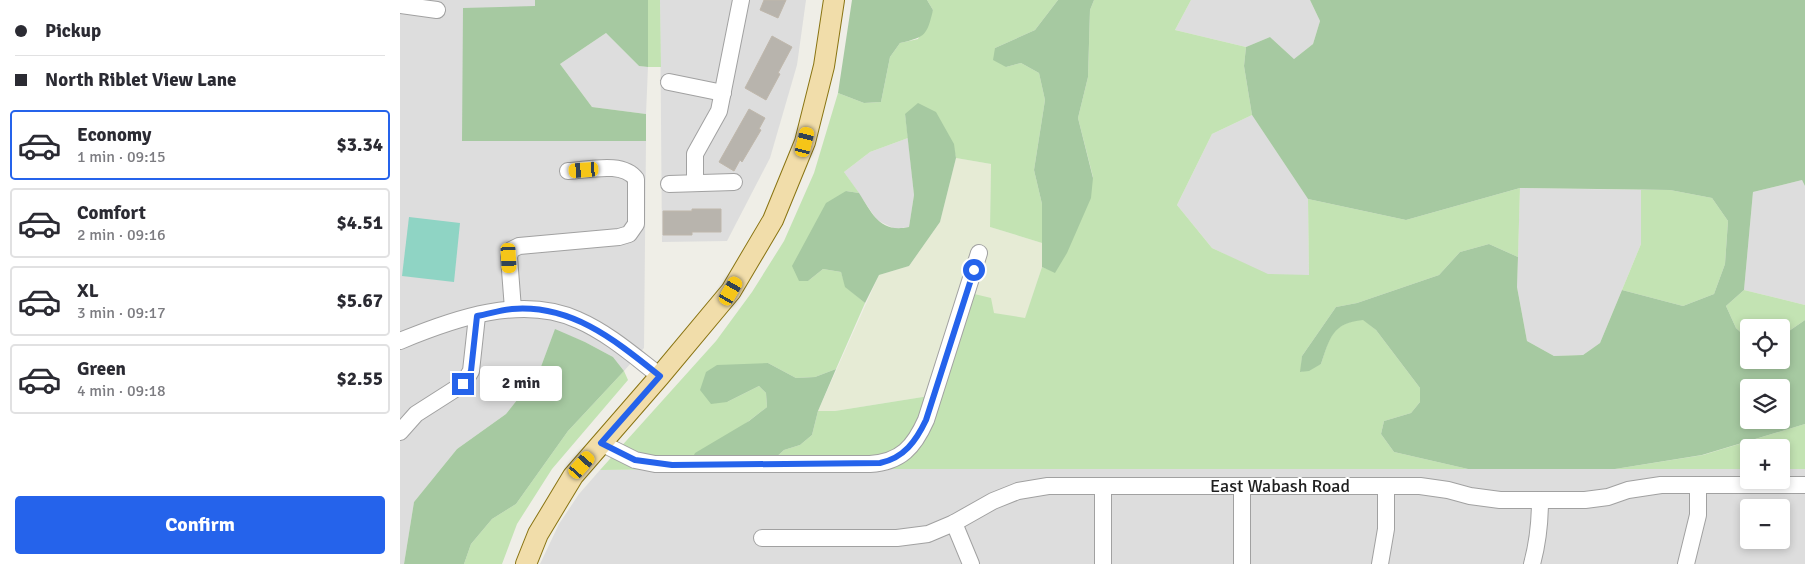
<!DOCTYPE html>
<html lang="en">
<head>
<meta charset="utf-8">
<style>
	:root { --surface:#fff; --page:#f2f2f3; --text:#2b2b33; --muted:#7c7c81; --line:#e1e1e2; --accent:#2563eb }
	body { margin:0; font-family:Signika,sans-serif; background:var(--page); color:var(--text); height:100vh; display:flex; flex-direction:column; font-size:19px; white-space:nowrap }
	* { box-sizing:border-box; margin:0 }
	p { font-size:16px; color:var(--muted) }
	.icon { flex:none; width:28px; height:28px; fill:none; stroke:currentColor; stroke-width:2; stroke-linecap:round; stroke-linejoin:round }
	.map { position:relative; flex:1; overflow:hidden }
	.sheet { display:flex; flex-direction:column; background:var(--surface); width:400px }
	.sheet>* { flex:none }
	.guide { display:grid; align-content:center; height:110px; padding:0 15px; background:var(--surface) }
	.tools { position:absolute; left:1340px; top:319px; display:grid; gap:10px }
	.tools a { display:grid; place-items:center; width:50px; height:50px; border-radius:5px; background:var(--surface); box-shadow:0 2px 8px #0003; font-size:25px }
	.end { position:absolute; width:22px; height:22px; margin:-11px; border:6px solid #2563eb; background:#fff; box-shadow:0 0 0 2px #fff }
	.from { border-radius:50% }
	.bubble { position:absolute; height:35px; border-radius:5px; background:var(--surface); box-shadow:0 2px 8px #0003; font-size:16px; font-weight:700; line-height:35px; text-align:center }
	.car { position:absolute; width:15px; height:30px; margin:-15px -8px; border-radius:6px; box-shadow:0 0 4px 1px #0007; background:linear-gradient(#f5c518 24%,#345 0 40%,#f5c518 0 76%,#345 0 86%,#f5c518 0) }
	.guide b { display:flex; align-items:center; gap:18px; height:48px; font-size:19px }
	.guide b+b { border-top:1px solid var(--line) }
	.guide i { width:12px; height:12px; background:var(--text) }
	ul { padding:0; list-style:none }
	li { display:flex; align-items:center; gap:15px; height:70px; margin:0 10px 8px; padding:0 5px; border:2px solid var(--line); border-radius:5px }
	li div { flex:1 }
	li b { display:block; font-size:19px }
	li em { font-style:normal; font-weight:700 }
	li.on { border-color:var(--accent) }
	li>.icon { width:45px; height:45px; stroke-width:1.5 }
	.button { display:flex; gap:10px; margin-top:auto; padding:10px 15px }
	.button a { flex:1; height:58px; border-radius:5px; background:var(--accent); color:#fff; font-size:20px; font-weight:700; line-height:58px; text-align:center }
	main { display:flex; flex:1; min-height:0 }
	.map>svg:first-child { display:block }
</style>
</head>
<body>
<main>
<section class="sheet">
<div class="guide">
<b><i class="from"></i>Pickup</b>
<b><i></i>North Riblet View Lane</b>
</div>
<ul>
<li class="on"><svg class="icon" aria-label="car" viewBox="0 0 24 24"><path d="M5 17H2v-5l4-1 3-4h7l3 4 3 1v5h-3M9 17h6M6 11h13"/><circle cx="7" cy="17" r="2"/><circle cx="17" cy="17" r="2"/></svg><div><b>Economy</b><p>1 min · 09:15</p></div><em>$3.34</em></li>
<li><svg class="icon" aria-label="car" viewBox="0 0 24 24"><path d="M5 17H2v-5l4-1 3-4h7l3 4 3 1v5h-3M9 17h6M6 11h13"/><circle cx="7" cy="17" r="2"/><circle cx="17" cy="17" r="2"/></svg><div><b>Comfort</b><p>2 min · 09:16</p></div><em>$4.51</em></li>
<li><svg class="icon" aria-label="car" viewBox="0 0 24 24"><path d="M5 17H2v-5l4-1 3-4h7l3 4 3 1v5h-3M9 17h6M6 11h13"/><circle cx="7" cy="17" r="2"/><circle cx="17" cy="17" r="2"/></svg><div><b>XL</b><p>3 min · 09:17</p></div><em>$5.67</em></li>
<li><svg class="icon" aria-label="car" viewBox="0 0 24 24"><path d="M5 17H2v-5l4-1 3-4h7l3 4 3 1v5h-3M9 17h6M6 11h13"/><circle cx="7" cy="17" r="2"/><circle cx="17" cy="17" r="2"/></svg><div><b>Green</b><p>4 min · 09:18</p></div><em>$2.55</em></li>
</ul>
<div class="button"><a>Confirm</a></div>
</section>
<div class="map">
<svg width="1405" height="564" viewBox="0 0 1405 564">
	<rect width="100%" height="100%" fill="#efeee7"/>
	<g fill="#ddd" fill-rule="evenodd">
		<path d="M0,0H135V6L62,141H246L244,348L224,371L213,357L185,342L155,330L139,372L106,414L57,449L14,502L4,564H0Z"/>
		<path d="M260,0H406L397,65L370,158L327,241L262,242Z"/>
		<path d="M791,0H910L920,21L913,44L894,59L870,37L846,47L775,30Z"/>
		<path d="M206,33L239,66L248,67L246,114L192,107L160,64Z"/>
		<path d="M852,115L908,199L909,275H868L812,248L777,205L812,134Z"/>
		<path d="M508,138L514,195L509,227L495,229L477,220L444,172L470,152Z"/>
		<path d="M1402,180L1405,186V305L1344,290L1353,192Z"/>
		<path d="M1120,188L1241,190V244L1200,343L1183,355L1154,356L1127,341L1117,287Z"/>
		<path d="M259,469H1349V480H1381V469H1405V564H140L159,524L179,494L200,470ZM1349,508H1381V540H1349Z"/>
	</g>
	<path fill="#e6ebd5" d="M556,158L591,164L590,227L642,243V267L625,319L593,313L529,396L435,411H418L479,275L509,266L540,222Z"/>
	<g fill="#c3e3b3">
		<path d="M248,0H260L261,67H248Z"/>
		<path d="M527,0H658L635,30L595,48L606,67L621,63L639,73L645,100L634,170L642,204V243L590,227L591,164L556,158L553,144L505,114L508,138L470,152L444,172L459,193L446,191L408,281L423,269L441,272L446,287L465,303L436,369L415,377L396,378L368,363L327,402L359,386L366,393L367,407L287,469L200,470L316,341L352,292L384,241L414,173L438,93L464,103L481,102L490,57L500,43L518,39L533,10Z"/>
		<path d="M694,0H791L775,30L846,47L844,66L852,115L812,134L777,205L812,248L868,274L909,275L908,199L1006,220L1120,188L1118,257L1089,244L1060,252L1039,275L957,303L936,307L902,356L901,372L921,364C930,337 931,324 963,319L976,330L1020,388V402L1011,413L984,421L981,434L994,452L1068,469H363L384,450L400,445L412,435L418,411H435L529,396L562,291L591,298L594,313L625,318L642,267L655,272L693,177L678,118L688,77L690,10Z"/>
		<path d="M1241,190H1270L1312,198L1328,221L1325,264L1314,294L1283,306L1222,290L1241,244Z"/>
		<path d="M1344,290L1405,305V320L1389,331L1381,340V328H1349V340L1336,328L1326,306Z"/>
		<path d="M224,371L228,380L152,469L117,524L102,564H64L71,544L92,519L116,504L168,431Z"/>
		<path d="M1405,424V469H1381V448H1349V469H1215L1303,455Z"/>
	</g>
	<g fill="#a6c9a1" fill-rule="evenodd">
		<path d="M135,0H248V67L239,66L206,33L160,64L192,107L246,114V141H62L63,8L135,6Z"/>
		<path d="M452,0H527L533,10C527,35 526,37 500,43L490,57L481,102L464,103L438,93Z"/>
		<path d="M658,0H694L690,10L688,77L678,118L693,178L691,198L667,253L655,273L642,267V204L634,170L645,100L639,73L621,63L606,67L593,60L595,48L635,30Z"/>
		<path d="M910,0H1405V186L1402,180L1353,192L1344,290L1326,306L1336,328L1349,340V360H1381V340L1389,331L1405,320V424L1302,455L1215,469H1068L994,452L981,434L984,421L1011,413L1020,402V388L976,330L963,320C932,323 930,338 921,364L909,371L900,372L902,356L936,307L957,303L1039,275L1060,252L1089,244L1118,257L1117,287L1127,341L1154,356L1183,355L1200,343L1222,290L1283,306L1314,294L1325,264L1328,221L1312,198L1270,190L1120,188L1006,220L908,199L852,115L844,66L846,47L870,37L894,59L913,44L920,21ZM1349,388H1381V420H1349Z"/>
		<path d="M518,103L536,112L554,144L556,158L540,222L509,266L479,275L465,303L445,287L441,272L423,269L408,281H399L392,266L426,203L446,191L459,193C473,215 480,233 509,227L514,195L505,114Z"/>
		<path d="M155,329L185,342L213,357L224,371L168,431L116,504L92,519L71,544L64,564H4L14,502L57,449L106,414L139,372Z"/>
		<path d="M368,363L396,378L415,377L436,369L418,411L412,435L400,445L384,450L363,469H287L295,453L349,421L367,407L366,393L359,386L327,402L311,404L300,390L306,372L317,365Z"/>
	</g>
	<path fill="#8fd4c4" d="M9,217L60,223L54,282L2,276Z"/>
	<g fill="#b8b4ad" stroke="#bfb7ab">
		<path d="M364,0H386L378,18L360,10Z"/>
		<path d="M372,36L392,47L378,73L380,74L366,100L345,88Z"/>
		<path d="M349,109L365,118L359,129L361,130L342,162L340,160L334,171L319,162Z"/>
		<path d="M292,209H321V232H292V235H263V211H292Z"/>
	</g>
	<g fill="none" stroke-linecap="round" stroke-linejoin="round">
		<g stroke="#a1a1a1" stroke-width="18">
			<g id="minor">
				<path d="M0,5L37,10"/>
				<path d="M269,82L323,93"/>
				<path d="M295,183V154L319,111L341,0"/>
				<path d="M269,184L334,182"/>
				<path d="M113,309L109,257L111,250L119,246L219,237L229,234L236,224V179C223,161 189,170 168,171"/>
				<path d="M0,341C53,319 122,294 178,320C208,333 234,356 260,376"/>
				<path d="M0,432L16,414L63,384L71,371L77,316"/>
				<path d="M201,443L235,460L255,464H470C501,462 514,447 526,420L579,253"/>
				<path d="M703,486V564"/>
				<path d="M842,486V564"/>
				<path d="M554,523L571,564"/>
				<path d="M362,538H497L528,534L554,523L593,501L618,491L648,486H1020L1048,490L1070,496L1100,500H1185L1208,497L1228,490L1261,485H1405"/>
				<path d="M980,564L986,529V486"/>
				<path d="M1132,564C1138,542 1140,522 1140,500"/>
				<path d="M1286,564L1298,515V485"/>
			</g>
		</g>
		<g stroke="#897412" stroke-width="22">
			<path id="major" d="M126,564L138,534L173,476L260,376L331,291L373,220L405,142L424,66L434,0"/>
		</g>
		<use href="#minor" stroke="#fff" stroke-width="16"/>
		<use href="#major" stroke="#f1ddaa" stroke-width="20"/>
	</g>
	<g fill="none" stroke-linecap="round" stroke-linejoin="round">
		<path stroke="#2563eb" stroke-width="6" d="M63,384L71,371L77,316C89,314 100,310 112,309C172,304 216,341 260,376L201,443L235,460L272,465L480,463C504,458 516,441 526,420L574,270"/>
	</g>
	<g text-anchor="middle" stroke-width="4" stroke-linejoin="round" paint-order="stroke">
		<g font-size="18" fill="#202020" stroke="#fff">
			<text x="880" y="492">East Wabash Road</text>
		</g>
	</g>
</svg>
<div class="tools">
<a><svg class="icon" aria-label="locate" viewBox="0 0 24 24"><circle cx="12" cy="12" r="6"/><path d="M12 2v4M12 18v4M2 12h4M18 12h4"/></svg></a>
<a><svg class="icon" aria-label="layers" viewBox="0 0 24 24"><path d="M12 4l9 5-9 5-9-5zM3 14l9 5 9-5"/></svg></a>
<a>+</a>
<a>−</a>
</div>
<i class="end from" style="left:574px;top:270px"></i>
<i class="end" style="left:63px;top:384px"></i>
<div class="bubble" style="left:80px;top:366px;width:82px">2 min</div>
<i class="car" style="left:405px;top:142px;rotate:14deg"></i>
<i class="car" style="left:184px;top:170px;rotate:266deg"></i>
<i class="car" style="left:109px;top:258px;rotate:177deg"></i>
<i class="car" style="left:331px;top:291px;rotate:30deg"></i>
<i class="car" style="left:182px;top:465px;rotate:41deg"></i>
</div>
</main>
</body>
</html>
